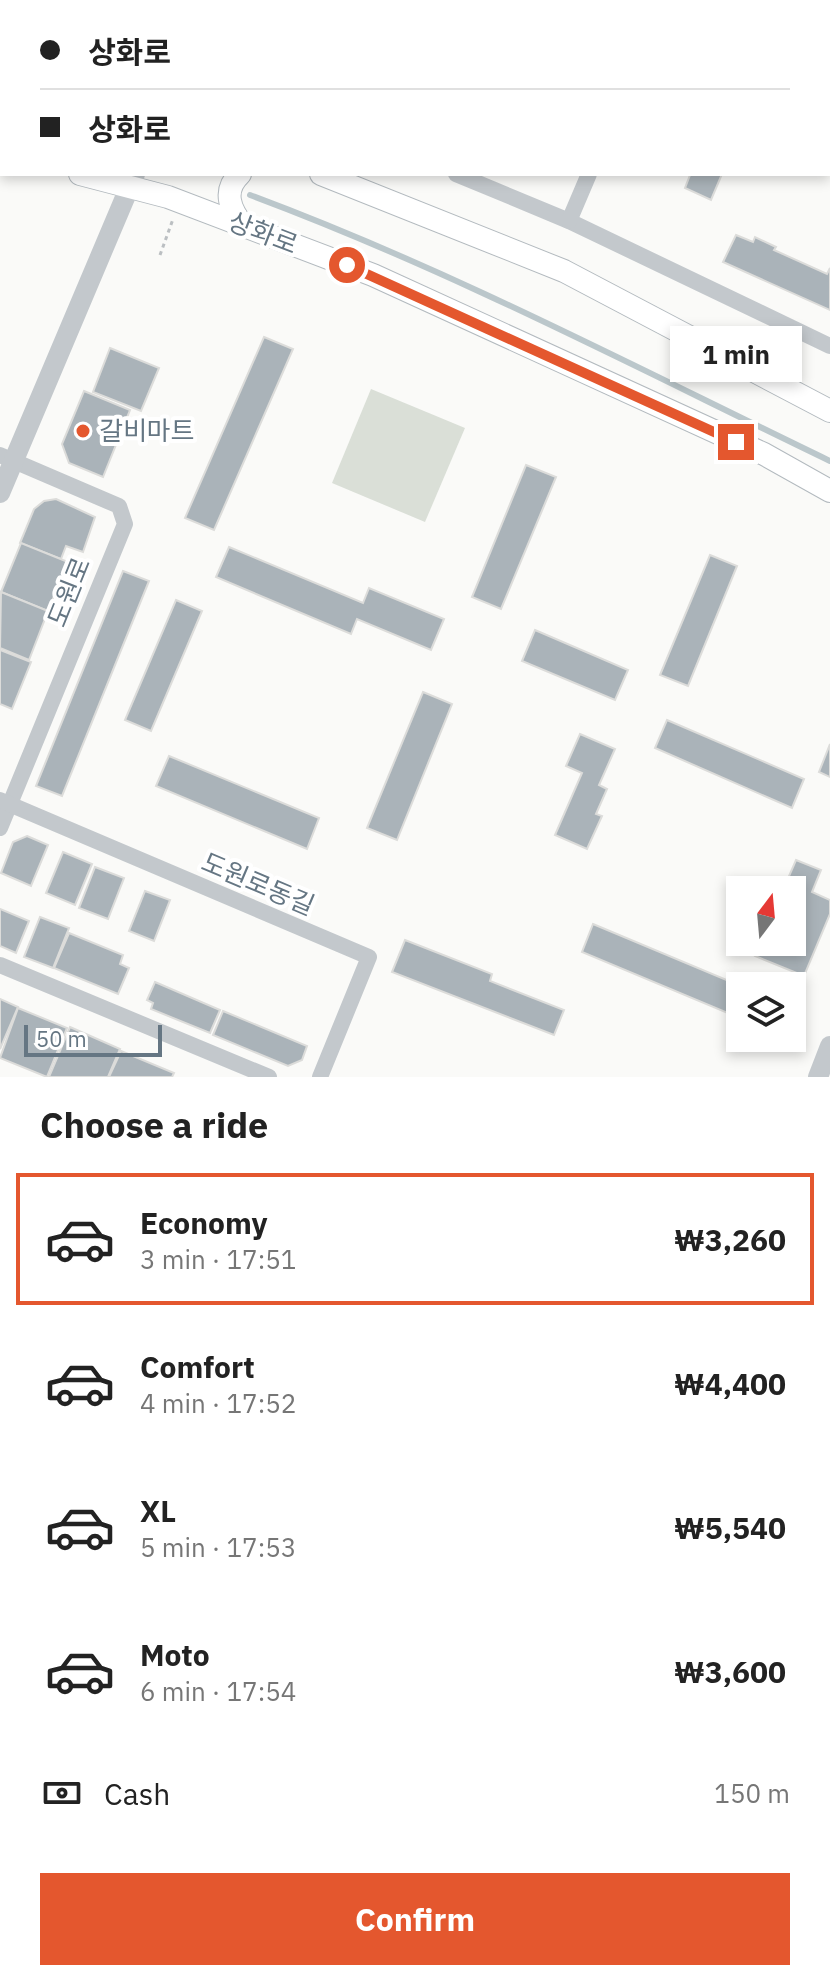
<!DOCTYPE html>
<html lang="en">
<head>
<meta charset="utf-8">
<style>
	:root { --surface:#fff; --page:#f6f6f6; --text:#222; --muted:#767676; --line:#e0e0e0; --accent:#e4572e }
	body { margin:0; font-family:"IBM Plex Sans","Noto Sans KR",sans-serif; background:var(--page); color:var(--text); height:100vh; display:flex; flex-direction:column; font-size:30px; white-space:nowrap }
	* { box-sizing:border-box; margin:0 }
	p { font-size:26px; color:var(--muted) }
	.icon { flex:none; width:44px; height:44px; fill:none; stroke:currentColor; stroke-width:2; stroke-linecap:round; stroke-linejoin:round }
	.map { position:relative; height:1077px; overflow:hidden }
	.sheet { display:flex; flex-direction:column; background:var(--surface); flex:1 }
	.sheet>* { flex:none }
	.hud { position:absolute; left:0px; top:0px; width:830px; height:176px; box-shadow:0 4px 12px #0003; display:grid; align-content:center; height:176px; padding:0 40px; background:var(--surface) }
	.needle { width:52px; rotate:16deg }
	.fabs { position:absolute; left:726px; top:876px; display:grid; gap:16px }
	.fabs a { display:grid; place-items:center; width:80px; height:80px; border-radius:0px; background:var(--surface); box-shadow:0 4px 12px #0003; font-size:40px }
	.scale { position:absolute; left:24px; bottom:20px; width:138px; box-sizing:border-box; padding-left:8px; border:4px solid #657683; border-top:0; font-size:22px; line-height:28px; white-space:nowrap; color:#657683; -webkit-text-stroke:6px #fff; paint-order:stroke }
	.end { position:absolute; width:36px; height:36px; margin:-18px; border:10px solid #e4572e; background:#fff; box-shadow:0 0 0 4px #fff }
	.from { border-radius:50% }
	.bubble { position:absolute; height:56px; border-radius:0px; background:var(--surface); box-shadow:0 4px 12px #0003; font-size:26px; font-weight:700; line-height:56px; text-align:center }
	.hud b { display:flex; align-items:center; gap:28px; height:76px; font-size:30px }
	.hud b+b { border-top:2px solid var(--line) }
	.hud i { width:20px; height:20px; background:var(--text) }
	ul { padding:0; list-style:none }
	li { display:flex; align-items:center; gap:24px; height:132px; margin:0 16px 12px; padding:0 24px; border:4px solid transparent; border-radius:0px }
	li div { flex:1 }
	li b { display:block; font-size:30px }
	li em { font-style:normal; font-weight:700 }
	li.on { border-color:var(--accent) }
	li>.icon { width:72px; height:72px; stroke-width:1.5 }
	h2 { padding:0 40px; font-size:36px; line-height:96px }
	.pay { display:flex; align-items:center; gap:20px; height:88px; padding:0 40px; font-size:30px }
	.pay p { margin-inline-start:auto }
	.cta { display:flex; gap:16px; margin-top:auto; padding:16px 40px }
	.cta a { flex:1; height:92px; border-radius:0px; background:var(--accent); color:#fff; font-size:32px; font-weight:700; line-height:92px; text-align:center }
	.map>svg:first-child { display:block }
</style>
</head>
<body>
<div class="map">
<svg width="830" height="1077" viewBox="0 0 830 1077">
	<rect width="100%" height="100%" fill="#fafaf8"/>
	<path fill="#dadfd7" d="M371,389L465,428L425,522L332,483Z"/>
	<g fill="none" stroke-linecap="round" stroke-linejoin="round">
		<g stroke="#bbc7cb" stroke-width="6">
			<path d="M0,118L2,119"/>
			<path d="M250,195C449,269 639,369 830,461"/>
		</g>
	</g>
	<g fill="#aab3b9" stroke="#dcdcda" stroke-width="2">
		<path d="M688,174H722L711,200L685,188L690,175Z"/>
		<path d="M736,235L753,242L755,237L776,247L774,250L827,274L830,268V310L723,262Z"/>
		<path d="M264,337L293,349L214,530L185,518Z"/>
		<path d="M110,348L159,368L141,411L93,392Z"/>
		<path d="M84,391L130,410L103,477L69,463L62,444Z"/>
		<path d="M526,465L556,477L501,609L472,597Z"/>
		<path d="M56,499L95,517L83,552L66,546L61,559L20,543L34,509L44,501Z"/>
		<path d="M21,543L68,562L48,611L1,592Z"/>
		<path d="M229,547L363,603L369,588L444,619L431,650L357,619L351,634L216,577Z"/>
		<path d="M710,555L737,566L688,686L660,675Z"/>
		<path d="M123,571L149,581L62,796L36,786Z"/>
		<path d="M1,592L48,611L29,660L0,648Z"/>
		<path d="M176,600L202,611L151,731L125,720Z"/>
		<path d="M535,630L628,670L615,700L522,661Z"/>
		<path d="M0,650L31,662L12,709L0,704Z"/>
		<path d="M423,692L452,704L397,840L367,828Z"/>
		<path d="M667,720L804,779L792,808L655,748Z"/>
		<path d="M580,734L615,749L599,785L607,789L596,814L602,816L587,849L555,835L582,773L566,766Z"/>
		<path d="M830,744V777L819,772Z"/>
		<path d="M169,756L319,818L307,849L156,786Z"/>
		<path d="M27,836L48,845L31,886L1,873L13,842Z"/>
		<path d="M63,852L92,864L75,905L46,893Z"/>
		<path d="M796,860L821,870L812,892L830,900V914L804,976L755,956L761,942H792V890H783Z"/>
		<path d="M95,867L124,878L108,919L79,908Z"/>
		<path d="M145,891L170,900L154,941L129,931Z"/>
		<path d="M0,909L29,921L16,953L0,946Z"/>
		<path d="M40,917L69,928L53,968L24,957Z"/>
		<path d="M593,924L741,986L730,1014L582,952Z"/>
		<path d="M69,933L123,955L120,964L129,968L118,994L54,968Z"/>
		<path d="M405,940L492,974L490,981L564,1010L554,1035L392,972Z"/>
		<path d="M155,982L220,1010L210,1033L151,1009L153,1003L147,1000Z"/>
		<path d="M0,999L18,1007L0,1049Z"/>
		<path d="M18,1008L67,1028L47,1077L0,1058Z"/>
		<path d="M223,1011L307,1046L302,1060L288,1066L213,1035Z"/>
		<path d="M70,1027L120,1049L108,1077H49Z"/>
		<path d="M121,1051L174,1073L172,1077H109Z"/>
	</g>
	<g fill="none" stroke-linecap="round" stroke-linejoin="round">
		<g stroke="#b3babf" stroke-width="24">
			<g id="secondary">
				<path d="M0,83H2"/>
				<path d="M0,155H2"/>
				<path d="M80,174L168,197L373,275L764,454L830,491"/>
				<path d="M240,174C222,191 230,209 243,226"/>
				<path d="M321,174L564,271L830,411"/>
			</g>
		</g>
		<path stroke="#bbbfc2" stroke-width="3" stroke-dasharray="4 4" stroke-linecap="butt" d="M160,255L173,219"/>
		<g stroke="#c3c8cc" stroke-width="16">
			<path d="M87,2L88,0"/>
			<path d="M333,2L334,0"/>
			<path d="M442,2L443,0"/>
			<path d="M549,2L550,0"/>
			<path d="M663,2L664,0"/>
			<path d="M0,22H2"/>
			<path d="M456,174L569,221L830,346"/>
			<path d="M569,221L589,174"/>
			<path d="M0,455L119,506L125,524L0,828"/>
			<path d="M0,800L369,957L320,1077"/>
			<path d="M0,965L269,1077"/>
		</g>
		<g stroke="#c3c8cc" stroke-width="20">
			<path d="M197,2L198,0"/>
			<path d="M0,493L135,174"/>
			<path d="M818,1077L830,1046"/>
		</g>
		<use href="#secondary" stroke="#fff" stroke-width="22"/>
	</g>
	<g fill="none" stroke-linecap="round" stroke-linejoin="round">
		<path stroke="#e4572e" stroke-width="10" d="M347,265L736,442"/>
	</g>
	<circle fill="#e4572e" stroke="#fff" stroke-width="3" cx="83" cy="431" r="8"/>
	<g text-anchor="middle" stroke-width="8" stroke-linejoin="round" paint-order="stroke">
		<g font-size="26" fill="#657683" stroke="#fff">
			<text transform="translate(263 233) rotate(21)" y="9">상화로</text>
			<text transform="translate(69 592) rotate(-68)" y="9">도원로</text>
			<text transform="translate(258 884) rotate(23)" y="9">도원로동길</text>
		</g>
		<g font-size="26" fill="#657683" stroke="#fff" text-anchor="start">
			<text x="99" y="440">갈비마트</text>
		</g>
	</g>
</svg>
<div class="fabs">
<a><svg class="needle" viewBox="-14 -14 28 28"><path d="M0-13l5 13h-10z" fill="#e53935"/><path d="M0 13l5-13h-10z" fill="#767676"/></svg></a>
<a><svg class="icon" aria-label="layers" viewBox="0 0 24 24"><path d="M12 4l9 5-9 5-9-5zM3 14l9 5 9-5"/></svg></a>
</div>
<div class="scale">50 m</div>
<i class="end from" style="left:347px;top:265px"></i>
<i class="end" style="left:736px;top:442px"></i>
<div class="bubble" style="left:670px;top:326px;width:132px">1 min</div>
<div class="hud">
<b><i class="from"></i>상화로</b>
<b><i></i>상화로</b>
</div>
</div>
<section class="sheet">
<h2>Choose a ride</h2>
<ul>
<li class="on"><svg class="icon" aria-label="car" viewBox="0 0 24 24"><path d="M5 17H2v-5l4-1 3-4h7l3 4 3 1v5h-3M9 17h6M6 11h13"/><circle cx="7" cy="17" r="2"/><circle cx="17" cy="17" r="2"/></svg><div><b>Economy</b><p>3 min · 17:51</p></div><em>₩3,260</em></li>
<li><svg class="icon" aria-label="car" viewBox="0 0 24 24"><path d="M5 17H2v-5l4-1 3-4h7l3 4 3 1v5h-3M9 17h6M6 11h13"/><circle cx="7" cy="17" r="2"/><circle cx="17" cy="17" r="2"/></svg><div><b>Comfort</b><p>4 min · 17:52</p></div><em>₩4,400</em></li>
<li><svg class="icon" aria-label="car" viewBox="0 0 24 24"><path d="M5 17H2v-5l4-1 3-4h7l3 4 3 1v5h-3M9 17h6M6 11h13"/><circle cx="7" cy="17" r="2"/><circle cx="17" cy="17" r="2"/></svg><div><b>XL</b><p>5 min · 17:53</p></div><em>₩5,540</em></li>
<li><svg class="icon" aria-label="car" viewBox="0 0 24 24"><path d="M5 17H2v-5l4-1 3-4h7l3 4 3 1v5h-3M9 17h6M6 11h13"/><circle cx="7" cy="17" r="2"/><circle cx="17" cy="17" r="2"/></svg><div><b>Moto</b><p>6 min · 17:54</p></div><em>₩3,600</em></li>
</ul>
<div class="pay"><svg class="icon" aria-label="cash" viewBox="0 0 24 24"><path d="M3 7h18v10H3z"/><circle cx="12" cy="12" r="2"/></svg>Cash<p>150 m</p></div>
<div class="cta"><a>Confirm</a></div>
</section>
</body>
</html>
